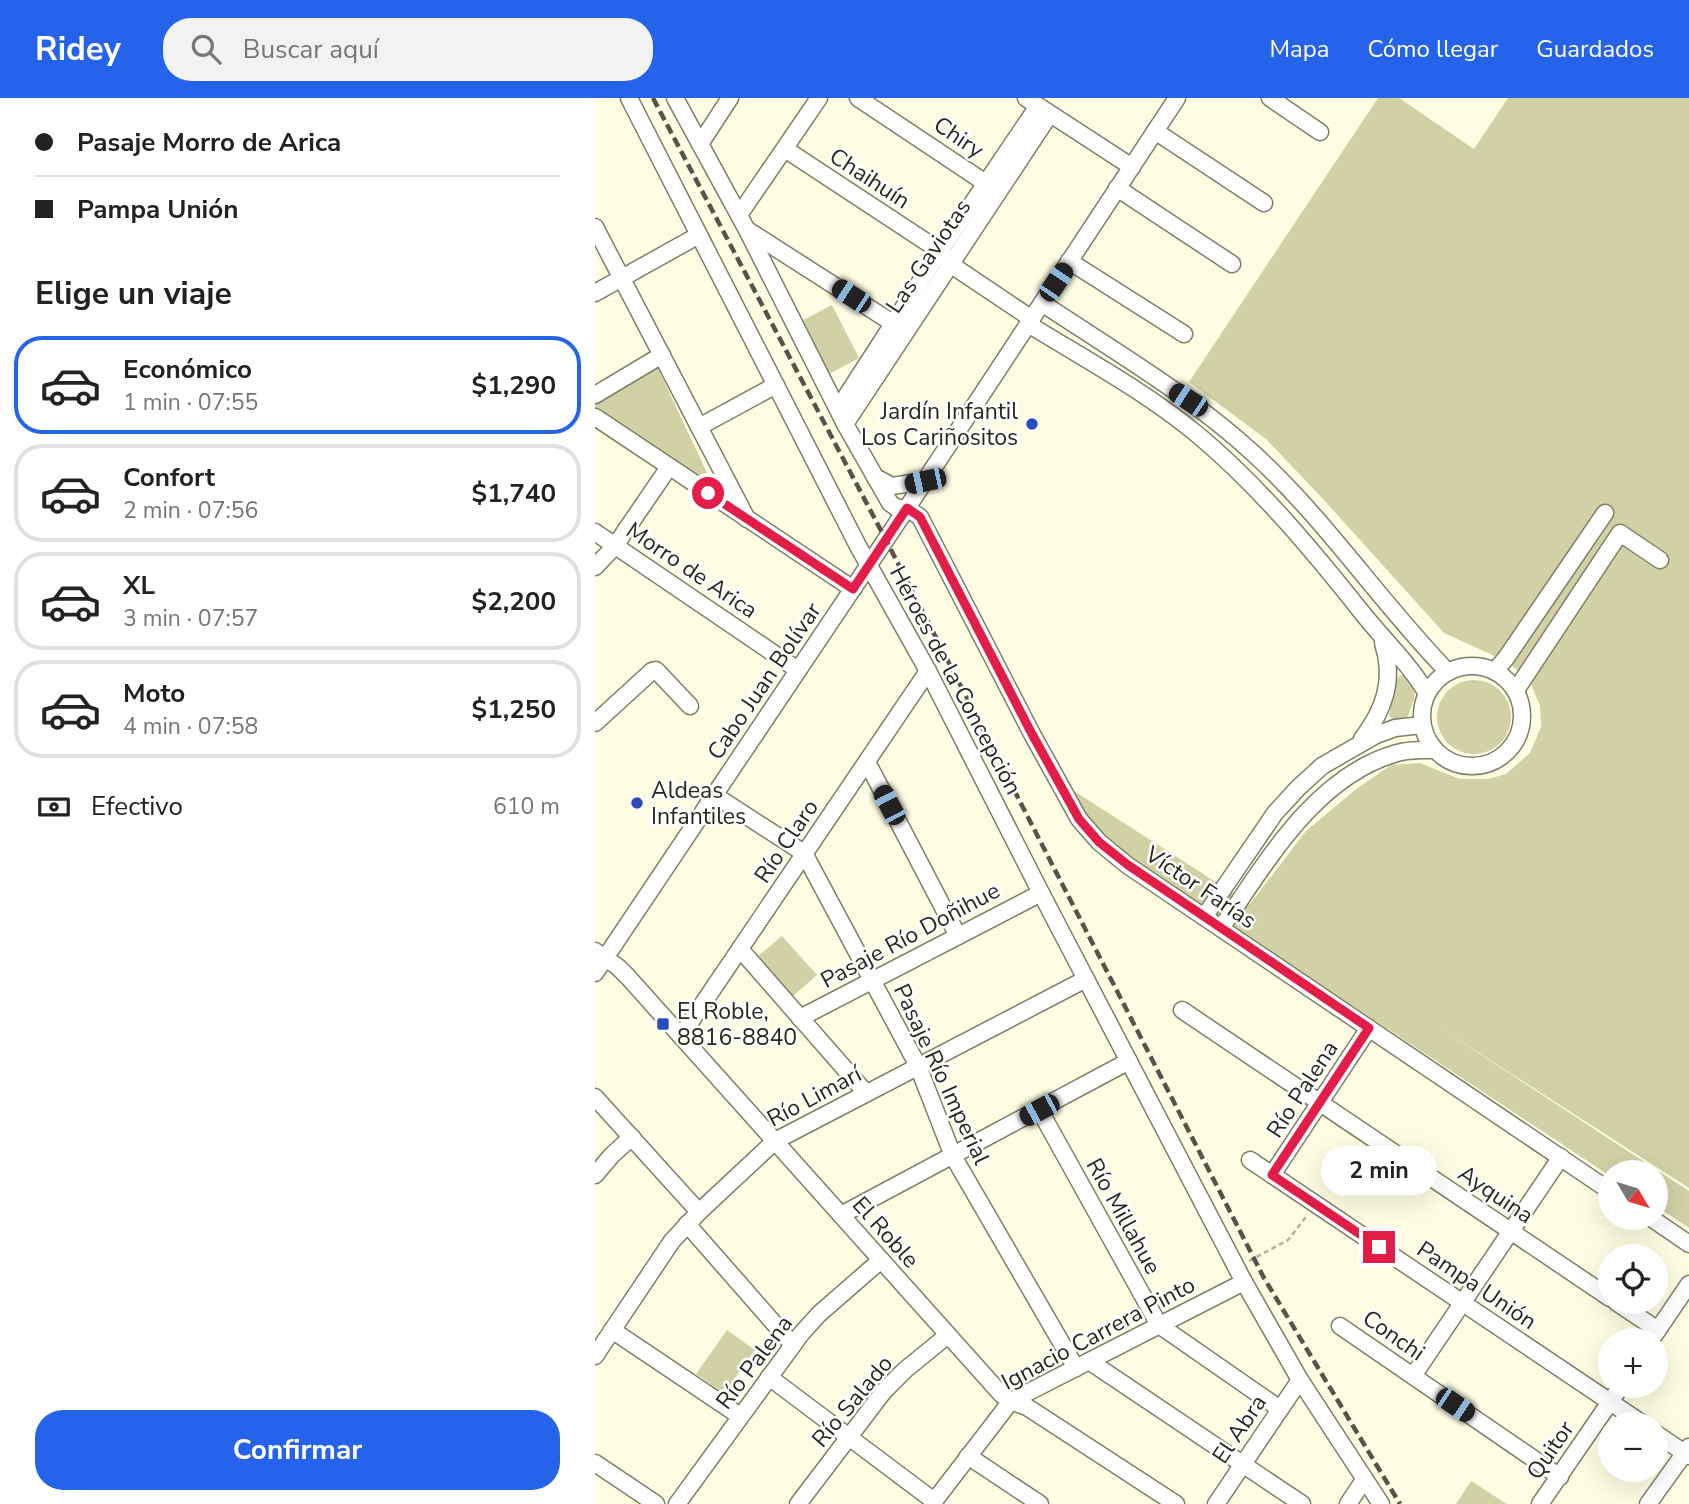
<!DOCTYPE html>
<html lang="es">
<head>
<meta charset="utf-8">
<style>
	:root { --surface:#fff; --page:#f2f2f2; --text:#222; --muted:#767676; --line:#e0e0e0; --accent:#2563eb }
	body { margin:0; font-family:"Nunito Sans",sans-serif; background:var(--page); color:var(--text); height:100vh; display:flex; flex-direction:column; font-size:26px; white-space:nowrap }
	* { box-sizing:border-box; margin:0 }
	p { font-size:23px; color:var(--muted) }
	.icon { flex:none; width:38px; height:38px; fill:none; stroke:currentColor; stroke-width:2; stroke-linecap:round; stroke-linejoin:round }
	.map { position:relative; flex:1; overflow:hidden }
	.side { display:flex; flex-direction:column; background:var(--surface); width:595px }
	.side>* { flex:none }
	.banner { display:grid; align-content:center; height:154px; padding:0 35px; background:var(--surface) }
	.needle { width:46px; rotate:128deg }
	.tools { position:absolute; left:1003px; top:1062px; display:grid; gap:14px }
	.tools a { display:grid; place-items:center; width:70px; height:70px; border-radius:50%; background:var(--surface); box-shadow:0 7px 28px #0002; font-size:35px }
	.end { position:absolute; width:32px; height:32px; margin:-16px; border:9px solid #e11d48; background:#fff; box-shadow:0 0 0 4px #fff }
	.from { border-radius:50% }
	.bubble { position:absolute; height:49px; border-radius:24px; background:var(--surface); box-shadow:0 7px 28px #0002; font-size:23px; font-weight:700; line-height:49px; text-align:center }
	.car { position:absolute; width:21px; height:42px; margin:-21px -10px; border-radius:9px; box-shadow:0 0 5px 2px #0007; background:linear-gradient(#222 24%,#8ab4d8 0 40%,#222 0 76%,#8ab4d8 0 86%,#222 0) }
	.banner b { display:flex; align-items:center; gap:24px; height:66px; font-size:26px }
	.banner b+b { border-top:2px solid var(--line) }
	.banner i { width:18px; height:18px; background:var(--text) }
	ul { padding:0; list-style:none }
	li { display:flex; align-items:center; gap:21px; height:98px; margin:0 14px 10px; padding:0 21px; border:4px solid var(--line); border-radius:28px }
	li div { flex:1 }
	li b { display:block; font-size:26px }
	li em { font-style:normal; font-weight:700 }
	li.current { border-color:var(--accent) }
	li>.icon { width:63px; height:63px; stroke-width:1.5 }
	h2 { padding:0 35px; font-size:32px; line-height:84px }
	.pay { display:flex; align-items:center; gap:18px; height:77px; padding:0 35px; font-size:26px }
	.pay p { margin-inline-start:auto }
	.action { display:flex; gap:14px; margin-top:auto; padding:14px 35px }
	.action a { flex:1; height:80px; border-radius:28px; background:var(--accent); color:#fff; font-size:28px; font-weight:700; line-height:80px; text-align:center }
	header { display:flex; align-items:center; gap:42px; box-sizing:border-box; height:98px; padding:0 35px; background:var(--accent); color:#fff }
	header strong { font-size:33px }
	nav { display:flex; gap:38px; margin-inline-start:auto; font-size:24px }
	.search { width:490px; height:63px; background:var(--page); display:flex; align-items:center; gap:18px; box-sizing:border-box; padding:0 24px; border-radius:28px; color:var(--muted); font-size:26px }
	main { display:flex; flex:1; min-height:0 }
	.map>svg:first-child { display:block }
</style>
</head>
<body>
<header>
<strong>Ridey</strong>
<div class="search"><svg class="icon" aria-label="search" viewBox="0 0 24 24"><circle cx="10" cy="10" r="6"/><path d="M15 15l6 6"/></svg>Buscar aquí</div>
<nav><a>Mapa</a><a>Cómo llegar</a><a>Guardados</a></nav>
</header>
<main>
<section class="side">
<div class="banner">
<b><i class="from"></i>Pasaje Morro de Arica</b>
<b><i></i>Pampa Unión</b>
</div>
<h2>Elige un viaje</h2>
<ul>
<li class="current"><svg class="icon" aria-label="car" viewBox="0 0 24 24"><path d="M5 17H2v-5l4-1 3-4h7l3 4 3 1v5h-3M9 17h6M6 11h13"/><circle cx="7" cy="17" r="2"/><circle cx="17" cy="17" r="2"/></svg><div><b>Económico</b><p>1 min · 07:55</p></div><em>$1,290</em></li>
<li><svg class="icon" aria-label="car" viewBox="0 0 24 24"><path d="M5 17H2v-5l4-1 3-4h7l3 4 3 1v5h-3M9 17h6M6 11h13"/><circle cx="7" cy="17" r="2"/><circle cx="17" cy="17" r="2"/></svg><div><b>Confort</b><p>2 min · 07:56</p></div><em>$1,740</em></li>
<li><svg class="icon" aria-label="car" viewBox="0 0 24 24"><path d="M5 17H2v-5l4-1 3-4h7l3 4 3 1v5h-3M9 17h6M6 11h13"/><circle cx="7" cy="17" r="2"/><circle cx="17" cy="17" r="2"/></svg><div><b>XL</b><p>3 min · 07:57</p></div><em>$2,200</em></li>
<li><svg class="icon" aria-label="car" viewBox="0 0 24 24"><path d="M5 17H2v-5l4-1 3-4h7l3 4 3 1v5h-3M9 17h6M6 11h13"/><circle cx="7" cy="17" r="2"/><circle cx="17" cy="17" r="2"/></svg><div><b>Moto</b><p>4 min · 07:58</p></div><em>$1,250</em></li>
</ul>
<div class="pay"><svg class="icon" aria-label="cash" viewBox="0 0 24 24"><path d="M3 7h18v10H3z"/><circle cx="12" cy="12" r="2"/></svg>Efectivo<p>610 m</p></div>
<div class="action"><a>Confirmar</a></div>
</section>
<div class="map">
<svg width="1094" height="1406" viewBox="0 0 1094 1406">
	<rect width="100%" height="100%" fill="#fefde3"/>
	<g fill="#d2d0a5">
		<path d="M783,0H804L879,51L913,0H1094V1090L842,928L1094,1093V1130L1061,1108L1060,1074H1015V1078L521,751L496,729L476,691L655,806L711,733L760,692L796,667L825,665L865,681H893L911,676L935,655L946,629L945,608L936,586L915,565L849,535L728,401L671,341L594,284Z"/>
		<path d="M237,207L264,260L234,276L208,222Z"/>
		<path d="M60,264L121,394L0,316V300Z"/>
		<path d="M808,576C825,595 821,595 813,618L811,620L798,622L794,617L802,582L804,578Z"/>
		<circle cx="879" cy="619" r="37"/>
		<path d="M187,838L222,877L197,899L162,859Z"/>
		<path d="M132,1232L160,1252L129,1295L101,1276Z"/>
		<path d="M876,1383L912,1406H861Z"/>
	</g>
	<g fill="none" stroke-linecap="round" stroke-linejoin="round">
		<g stroke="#7f7e67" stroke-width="19">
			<g id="minor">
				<path d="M34,0L263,448L333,573L446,795L649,1184L705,1282L786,1406"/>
				<path d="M80,0L152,132L250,326L295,405L302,410H312L325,419L437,636L484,721L504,744L532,767L1015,1093"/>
				<path d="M263,0L398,90"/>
				<path d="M431,0L537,69"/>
				<path d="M675,0L725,34"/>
				<path d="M560,33L669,105"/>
				<path d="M105,46L135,0"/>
				<path d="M190,51L345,153L355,166L437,221"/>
				<path d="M522,90L637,166"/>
				<path d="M144,117L224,0"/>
				<path d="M0,129L152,421"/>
				<path d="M154,133L307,231"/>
				<path d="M474,163L589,236"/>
				<path d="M0,195L104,137"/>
				<path d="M447,205C519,253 595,297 659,356C731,422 785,504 853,574"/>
				<path d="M433,226C490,261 551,294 603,337C665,389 718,453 769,517C788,541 818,570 832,596"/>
				<path d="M0,297L67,257"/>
				<path d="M243,311L345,153L443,8"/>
				<path d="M0,319L258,491"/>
				<path d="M250,326L455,16"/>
				<path d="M104,329L181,287"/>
				<path d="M280,379L297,388L330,383"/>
				<path d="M0,434L203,572"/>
				<path d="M0,469L20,448L74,369"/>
				<circle cx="877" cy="618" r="50"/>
				<path d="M900,573L911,560L1010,415"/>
				<path d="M921,592L1025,435L1065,462"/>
				<path d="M0,625L57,573L61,572L95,608"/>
				<path d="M767,641C789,612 800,582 788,545"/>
				<path d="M272,664L363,838"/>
				<path d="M119,697L209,755L323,968L358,1058L481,1270"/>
				<path d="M609,819L680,715L703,690L727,668L781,637L800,630L827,627"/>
				<path d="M626,830C671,765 720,678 802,655C814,651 828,652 840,652"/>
				<path d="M145,851L271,995"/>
				<path d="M0,853L23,869L33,879L406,1296L416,1303L432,1309L581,1406"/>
				<path d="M0,875L312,410L582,0"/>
				<path d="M587,912L1015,1200"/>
				<path d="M205,920L446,795"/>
				<path d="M86,938L333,573"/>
				<path d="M0,999L104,1114"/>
				<path d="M444,1011L564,1227L685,1311"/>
				<path d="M655,1062L1048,1326"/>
				<path d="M0,1077L17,1057L37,1039"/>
				<path d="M677,1077L774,930"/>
				<path d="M246,1117L534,963"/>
				<path d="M1056,1120L1094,1146"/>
				<path d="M92,1126L198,1247"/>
				<path d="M1021,1204L1063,1232"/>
				<path d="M745,1228L965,1379"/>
				<path d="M17,1232L145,1318"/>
				<path d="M1056,1242L1094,1186"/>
				<path d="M0,1258L77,1143L104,1114L180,1043L491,881"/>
				<path d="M494,1263L707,1406"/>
				<path d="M818,1278L966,1059"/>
				<path d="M174,1279L339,1403"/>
				<path d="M1060,1335L1094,1358"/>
				<path d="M373,1358L445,1406"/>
				<path d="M0,1365L61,1406"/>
				<path d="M82,1406L206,1236L224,1216L286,1162"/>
				<path d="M203,1406L289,1293L310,1272L353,1237"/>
				<path d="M337,1406L416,1303L649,1184"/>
				<path d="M621,1406L705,1282"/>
				<path d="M753,1406L769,1382"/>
				<path d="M945,1406L1026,1288"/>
				<path d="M1053,1406L1094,1349"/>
			</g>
		</g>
		<path stroke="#b4b39f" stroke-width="2.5" stroke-dasharray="5 3.5" stroke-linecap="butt" d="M654,1163L693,1142L711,1119"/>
		<use href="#minor" stroke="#fff" stroke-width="16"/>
		<path stroke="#555448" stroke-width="4.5" stroke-dasharray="10 5" stroke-linecap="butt" d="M58,0L291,442L669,1180L805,1406"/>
	</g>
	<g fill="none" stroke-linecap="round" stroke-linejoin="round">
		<path stroke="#e11d48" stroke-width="9" d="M113,395L258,491L312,410L325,419L437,636L484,721L504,744L533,767L774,930L677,1077L784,1149"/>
	</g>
	<g fill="#2b4bbb" stroke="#fff" stroke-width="2.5">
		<circle cx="437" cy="326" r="7"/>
		<circle cx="42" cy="705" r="7"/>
		<rect x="61" y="919" width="14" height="14" rx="3.5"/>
	</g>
	<g text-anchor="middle" stroke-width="5" stroke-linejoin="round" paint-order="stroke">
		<g font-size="23" fill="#29281f" stroke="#fff">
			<text transform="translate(364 39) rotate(34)" y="8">Chiry</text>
			<text transform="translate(275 80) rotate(33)" y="8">Chaihuín</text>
			<text transform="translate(333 158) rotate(-56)" y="8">Las Gaviotas</text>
			<text transform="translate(97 472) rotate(34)" y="8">Morro de Arica</text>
			<text transform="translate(361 582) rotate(62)" y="8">Héroes de la Concepción</text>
			<text transform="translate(169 583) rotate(-56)" y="8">Cabo Juan Bolívar</text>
			<text transform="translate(191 743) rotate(-56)" y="8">Río Claro</text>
			<text transform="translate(606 789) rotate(34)" y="8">Víctor Farías</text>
			<text transform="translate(315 837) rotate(-28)" y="8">Pasaje Río Doñihue</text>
			<text transform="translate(347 976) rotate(65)" y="8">Pasaje Río Imperial</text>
			<text transform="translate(707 991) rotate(-57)" y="8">Río Palena</text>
			<text transform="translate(219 998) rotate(-28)" y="8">Río Limarí</text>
			<text transform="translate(901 1096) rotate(34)" y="8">Ayquina</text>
			<text transform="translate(529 1118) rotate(61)" y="8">Río Millahue</text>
			<text transform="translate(291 1134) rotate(48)" y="8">El Roble</text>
			<text transform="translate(882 1187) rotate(34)" y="8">Pampa Unión</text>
			<text transform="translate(503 1235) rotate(-28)" y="8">Ignacio Carrera Pinto</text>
			<text transform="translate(799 1237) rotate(35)" y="8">Conchi</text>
			<text transform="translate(159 1264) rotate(-53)" y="8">Río Palena</text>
			<text transform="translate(257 1303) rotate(-50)" y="8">Río Salado</text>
			<text transform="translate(644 1331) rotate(-56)" y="8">El Abra</text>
			<text transform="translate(955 1352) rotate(-56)" y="8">Quitor</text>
		</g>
		<g font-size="23" fill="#29281f" stroke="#fff" text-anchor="start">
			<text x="423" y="321" text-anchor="end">Jardín Infantil<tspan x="423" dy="26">Los Cariñositos</tspan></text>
			<text x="56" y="700">Aldeas<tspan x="56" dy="26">Infantiles</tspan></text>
			<text x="82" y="921">El Roble,<tspan x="82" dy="26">8816-8840</tspan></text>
		</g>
	</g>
</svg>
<div class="tools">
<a><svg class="needle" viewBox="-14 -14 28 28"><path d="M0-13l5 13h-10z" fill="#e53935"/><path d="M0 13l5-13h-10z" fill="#767676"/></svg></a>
<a><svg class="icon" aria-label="locate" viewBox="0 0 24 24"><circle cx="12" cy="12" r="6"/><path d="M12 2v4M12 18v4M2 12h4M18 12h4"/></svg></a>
<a>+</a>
<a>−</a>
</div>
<i class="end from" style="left:113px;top:395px"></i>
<i class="end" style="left:784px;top:1149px"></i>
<div class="bubble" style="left:726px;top:1048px;width:116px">2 min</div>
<i class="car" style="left:461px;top:184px;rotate:34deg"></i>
<i class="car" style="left:256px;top:198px;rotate:303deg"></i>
<i class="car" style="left:593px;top:302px;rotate:303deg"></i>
<i class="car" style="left:330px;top:383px;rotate:258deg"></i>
<i class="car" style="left:294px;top:707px;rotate:332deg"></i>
<i class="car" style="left:444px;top:1012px;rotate:242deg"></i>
<i class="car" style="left:860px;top:1307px;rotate:124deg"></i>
</div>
</main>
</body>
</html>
